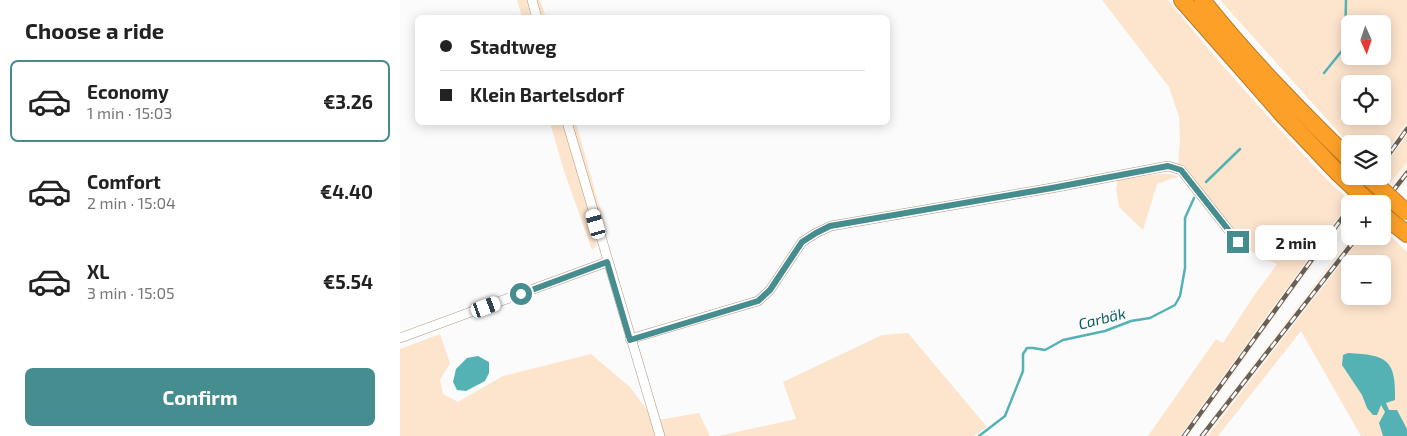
<!DOCTYPE html>
<html lang="en">
<head>
<meta charset="utf-8">
<style>
	:root { --surface:#fff; --page:#f2f2f2; --text:#222; --muted:#767676; --line:#e0e0e0; --accent:#458d8e }
	body { margin:0; font-family:"Exo 2",sans-serif; background:var(--page); color:var(--text); height:100vh; display:flex; flex-direction:column; font-size:19px; white-space:nowrap }
	* { box-sizing:border-box; margin:0 }
	p { font-size:16px; color:var(--muted) }
	.icon { flex:none; width:28px; height:28px; fill:none; stroke:currentColor; stroke-width:2; stroke-linecap:round; stroke-linejoin:round }
	.map { position:relative; flex:1; overflow:hidden }
	.details { display:flex; flex-direction:column; background:var(--surface); width:400px }
	.details>* { flex:none }
	.guide { position:absolute; left:15px; top:15px; width:475px; height:110px; border-radius:8px; box-shadow:0 2px 12px #0003; display:grid; align-content:center; height:110px; padding:0 25px; background:var(--surface) }
	.needle { width:32px; rotate:177deg }
	.buttons { position:absolute; left:941px; top:15px; display:grid; gap:10px }
	.buttons a { display:grid; place-items:center; width:50px; height:50px; border-radius:8px; background:var(--surface); box-shadow:0 2px 12px #0003; font-size:25px }
	.end { position:absolute; width:22px; height:22px; margin:-11px; border:6px solid #458d8e; background:#fff; box-shadow:0 0 0 2px #fff }
	.from { border-radius:50% }
	.bubble { position:absolute; height:35px; border-radius:8px; background:var(--surface); box-shadow:0 2px 12px #0003; font-size:16px; font-weight:700; line-height:35px; text-align:center }
	.car { position:absolute; width:15px; height:30px; margin:-15px -8px; border-radius:6px; box-shadow:0 0 4px 1px #0007; background:linear-gradient(#fff 24%,#345 0 40%,#fff 0 76%,#345 0 86%,#fff 0) }
	.guide b { display:flex; align-items:center; gap:18px; height:48px; font-size:19px }
	.guide b+b { border-top:1px solid var(--line) }
	.guide i { width:12px; height:12px; background:var(--text) }
	ul { padding:0; list-style:none }
	li { display:flex; align-items:center; gap:15px; height:82px; margin:0 10px 8px; padding:0 15px; border:2px solid transparent; border-radius:8px }
	li div { flex:1 }
	li b { display:block; font-size:19px }
	li em { font-style:normal; font-weight:700 }
	li.active { border-color:var(--accent) }
	li>.icon { width:45px; height:45px; stroke-width:1.5 }
	h2 { padding:0 25px; font-size:22px; line-height:60px }
	.cta { display:flex; gap:10px; margin-top:auto; padding:10px 25px }
	.cta a { flex:1; height:58px; border-radius:8px; background:var(--accent); color:#fff; font-size:20px; font-weight:700; line-height:58px; text-align:center }
	main { display:flex; flex:1; min-height:0 }
	.map>svg:first-child { display:block }
</style>
</head>
<body>
<main>
<section class="details">
<h2>Choose a ride</h2>
<ul>
<li class="active"><svg class="icon" aria-label="car" viewBox="0 0 24 24"><path d="M5 17H2v-5l4-1 3-4h7l3 4 3 1v5h-3M9 17h6M6 11h13"/><circle cx="7" cy="17" r="2"/><circle cx="17" cy="17" r="2"/></svg><div><b>Economy</b><p>1 min · 15:03</p></div><em>€3.26</em></li>
<li><svg class="icon" aria-label="car" viewBox="0 0 24 24"><path d="M5 17H2v-5l4-1 3-4h7l3 4 3 1v5h-3M9 17h6M6 11h13"/><circle cx="7" cy="17" r="2"/><circle cx="17" cy="17" r="2"/></svg><div><b>Comfort</b><p>2 min · 15:04</p></div><em>€4.40</em></li>
<li><svg class="icon" aria-label="car" viewBox="0 0 24 24"><path d="M5 17H2v-5l4-1 3-4h7l3 4 3 1v5h-3M9 17h6M6 11h13"/><circle cx="7" cy="17" r="2"/><circle cx="17" cy="17" r="2"/></svg><div><b>XL</b><p>3 min · 15:05</p></div><em>€5.54</em></li>
</ul>
<div class="cta"><a>Confirm</a></div>
</section>
<div class="map">
<svg width="1007" height="436" viewBox="0 0 1007 436">
	<rect width="100%" height="100%" fill="#fbfbfb"/>
	<g fill="#fff2e6">
		<path d="M1007,122V135L983,168V156Z"/>
		<path d="M1007,162V179L983,210L982,204H976Z"/>
		<path d="M968,176H976L956,204H950V213L789,436H780Z"/>
		<path d="M951,236H962L808,436H798Z"/>
	</g>
	<g fill="#fde4cd" fill-rule="evenodd">
		<path d="M117,0H140L146,17H122Z"/>
		<path d="M702,0H768C806,47 845,92 886,136C907,158 927,181 950,201L780,436H748L816,339L823,343L853,297L877,264L855,254L838,240L778,166L780,139L779,117L769,87Z"/>
		<path d="M820,0H1007V122L983,156L982,144L950,145ZM950,24H982V56H950ZM950,84H982V116H950Z"/>
		<path d="M150,123H176L205,226L192,230L197,245L192,250L164,171Z"/>
		<path d="M1007,135V162L991,182L983,174V168Z"/>
		<path d="M760,174H771L779,177L770,179L757,184L743,230L719,207L716,189L718,180Z"/>
		<path d="M983,229L1007,252V436H961L901,331L818,436H808L962,236H982ZM950,264H982V296H950Z"/>
		<path d="M508,333L587,427L574,436H318L396,419L383,382L482,335Z"/>
		<path d="M40,334L50,363L40,380L43,394L58,402L103,376L191,354L230,387L250,414L256,436H0V349Z"/>
		<path d="M299,413L310,436H263L258,420Z"/>
	</g>
	<g fill="#54b2b4">
		<path d="M948,353C987,355 996,359 995,400L986,403L989,410H997L1007,429V436H983L979,423L985,412L981,405L977,415H973L967,408L962,395L942,365L943,355Z"/>
		<path d="M78,356L89,362V373L85,381L66,391L57,390L53,382L56,369L67,358Z"/>
	</g>
	<g fill="none" stroke-linecap="round" stroke-linejoin="round">
		<g stroke="#54b2b4" stroke-width="2.5">
			<path d="M924,73L945,47L946,0"/>
			<path d="M806,182L840,149"/>
			<path d="M579,436L605,416L623,371V354L627,348H633L645,350L663,340L705,331L731,321L750,318L775,305L780,296L785,268V218L794,198"/>
		</g>
		<g stroke="#af9882" stroke-width="10">
			<g id="minor">
				<path d="M132,0L137,18"/>
				<path d="M167,122L260,436"/>
				<path d="M0,338L207,262"/>
				<path d="M230,339L358,301L370,290L402,242L416,233L431,226L652,188L768,166L781,170L838,242"/>
			</g>
		</g>
		<g stroke="#b87827" stroke-width="18">
			<g id="motorway">
				<path d="M782,0L883,115L938,173"/>
				<path d="M802,0C847,57 898,109 950,160"/>
				<path d="M982,214L1007,234"/>
			</g>
		</g>
		<use href="#minor" stroke="#fff" stroke-width="9"/>
		<use href="#motorway" stroke="#fda028" stroke-width="16"/>
		<g stroke="#666059" stroke-width="4.5">
			<g id="rail">
				<path d="M982,164L1007,129"/>
				<path d="M953,204L973,176"/>
				<path d="M982,205L1007,173"/>
				<path d="M784,436L950,207"/>
				<path d="M802,436L958,236"/>
			</g>
		</g>
		<use href="#rail" stroke="#fbfbfb" stroke-width="2.5" stroke-dasharray="8" stroke-linecap="butt"/>
		<g stroke="#b87827" stroke-width="18" stroke-linecap="butt">
			<g id="motorway-bridge">
				<path d="M938,173L971,204"/>
				<path d="M967,176L1006,212"/>
			</g>
		</g>
		<use href="#motorway-bridge" stroke="#fda028" stroke-width="16"/>
	</g>
	<g fill="none" stroke-linecap="round" stroke-linejoin="round">
		<path stroke="#458d8e" stroke-width="6" d="M121,294L207,262L230,340L358,301L370,290L402,242L416,233L430,226L652,188L768,166L781,170L838,242"/>
	</g>
	<g text-anchor="middle" stroke-width="4" stroke-linejoin="round" paint-order="stroke">
		<g font-size="15" font-style="italic" fill="#075c5d" stroke="#fbfbfb">
			<text transform="translate(702 319) rotate(-14)" y="5">Carbäk</text>
		</g>
	</g>
</svg>
<div class="buttons">
<a><svg class="needle" viewBox="-14 -14 28 28"><path d="M0-13l5 13h-10z" fill="#e53935"/><path d="M0 13l5-13h-10z" fill="#767676"/></svg></a>
<a><svg class="icon" aria-label="locate" viewBox="0 0 24 24"><circle cx="12" cy="12" r="6"/><path d="M12 2v4M12 18v4M2 12h4M18 12h4"/></svg></a>
<a><svg class="icon" aria-label="layers" viewBox="0 0 24 24"><path d="M12 4l9 5-9 5-9-5zM3 14l9 5 9-5"/></svg></a>
<a>+</a>
<a>−</a>
</div>
<i class="end from" style="left:121px;top:294px"></i>
<i class="end" style="left:838px;top:242px"></i>
<div class="bubble" style="left:855px;top:225px;width:82px">2 min</div>
<i class="car" style="left:196px;top:224px;rotate:344deg"></i>
<i class="car" style="left:86px;top:307px;rotate:70deg"></i>
<div class="guide">
<b><i class="from"></i>Stadtweg</b>
<b><i></i>Klein Bartelsdorf</b>
</div>
</div>
</main>
</body>
</html>
